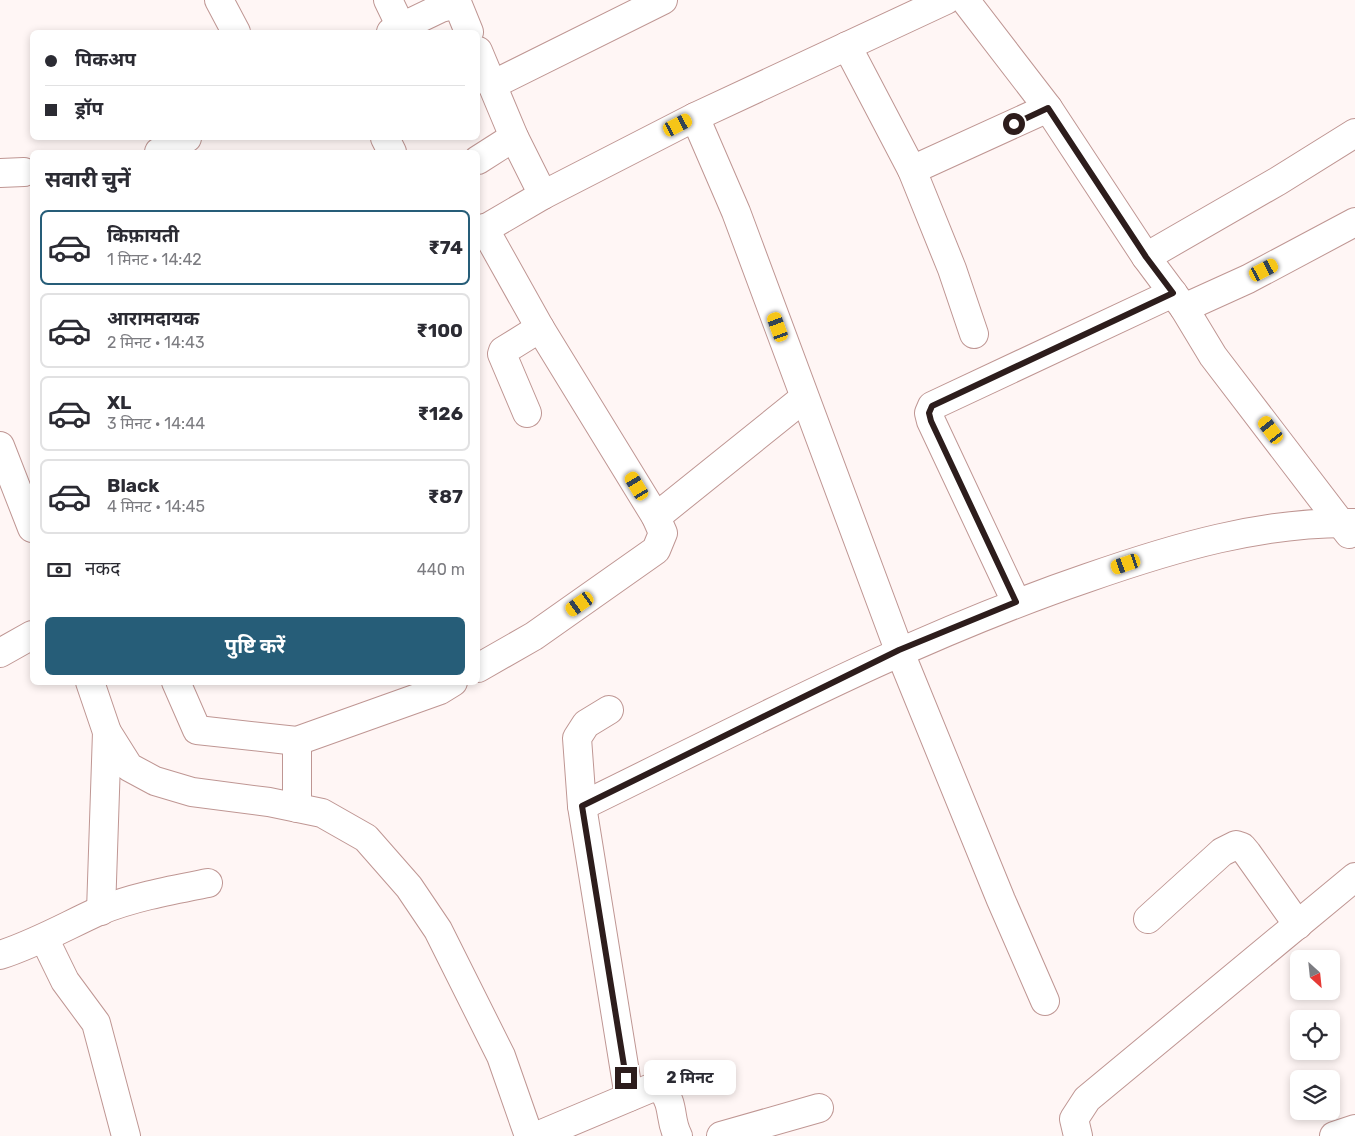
<!DOCTYPE html>
<html lang="hi">
<head>
<meta charset="utf-8">
<style>
	:root { --surface:#fff; --page:#f7f7f7; --text:#2b2b33; --muted:#7c7c81; --line:#e1e1e2; --accent:#265d78 }
	body { margin:0; font-family:Rubik,"Noto Sans Devanagari",sans-serif; background:var(--page); color:var(--text); height:100vh; display:flex; flex-direction:column; font-size:19px; white-space:nowrap }
	* { box-sizing:border-box; margin:0 }
	p { font-size:16px; color:var(--muted) }
	.icon { flex:none; width:28px; height:28px; fill:none; stroke:currentColor; stroke-width:2; stroke-linecap:round; stroke-linejoin:round }
	.map { position:relative; flex:1; overflow:hidden }
	.drawer { position:absolute; left:30px; top:150px; width:450px; height:535px; display:flex; flex-direction:column; background:var(--surface); border-radius:8px; box-shadow:0 2px 8px #0003 }
	.drawer>* { flex:none }
	.guide { position:absolute; left:30px; top:30px; width:450px; height:110px; border-radius:8px; box-shadow:0 2px 8px #0003; display:grid; align-content:center; height:110px; padding:0 15px; background:var(--surface) }
	.needle { width:32px; rotate:153deg }
	.tools { position:absolute; left:1290px; top:950px; display:grid; gap:10px }
	.tools a { display:grid; place-items:center; width:50px; height:50px; border-radius:8px; background:var(--surface); box-shadow:0 2px 8px #0003; font-size:25px }
	.end { position:absolute; width:22px; height:22px; margin:-11px; border:6px solid #2d1d1c; background:#fff; box-shadow:0 0 0 2px #fff }
	.from { border-radius:50% }
	.bubble { position:absolute; height:35px; border-radius:8px; background:var(--surface); box-shadow:0 2px 8px #0003; font-size:16px; font-weight:700; line-height:35px; text-align:center }
	.car { position:absolute; width:15px; height:30px; margin:-15px -8px; border-radius:6px; box-shadow:0 0 4px 1px #0007; background:linear-gradient(#f5c518 24%,#345 0 40%,#f5c518 0 76%,#345 0 86%,#f5c518 0) }
	.guide b { display:flex; align-items:center; gap:18px; height:48px; font-size:19px }
	.guide b+b { border-top:1px solid var(--line) }
	.guide i { width:12px; height:12px; background:var(--text) }
	ul { padding:0; list-style:none }
	li { display:flex; align-items:center; gap:15px; height:75px; margin:0 10px 8px; padding:0 5px; border:2px solid var(--line); border-radius:8px }
	li div { flex:1 }
	li b { display:block; font-size:19px }
	li em { font-style:normal; font-weight:700 }
	li.current { border-color:var(--accent) }
	li>.icon { width:45px; height:45px; stroke-width:1.5 }
	h2 { padding:0 15px; font-size:22px; line-height:60px }
	.pay { display:flex; align-items:center; gap:12px; height:55px; padding:0 15px; font-size:19px }
	.pay p { margin-inline-start:auto }
	.button { display:flex; gap:10px; margin-top:auto; padding:10px 15px }
	.button a { flex:1; height:58px; border-radius:8px; background:var(--accent); color:#fff; font-size:20px; font-weight:700; line-height:58px; text-align:center }
	.map>svg:first-child { display:block }
</style>
</head>
<body>
<div class="map">
<svg width="1355" height="1136" viewBox="0 0 1355 1136">
	<rect width="100%" height="100%" fill="#fff6f5"/>
	<g fill="none" stroke-linecap="round" stroke-linejoin="round">
		<g stroke="#bf9693" stroke-width="30">
			<g id="minor">
				<path d="M219,0L236,32"/>
				<path d="M388,0L401,27"/>
				<path d="M456,0L469,32"/>
				<path d="M965,0L1048,108L1146,257L1184,308L1213,356L1349,534"/>
				<path d="M391,32L441,8L457,4"/>
				<path d="M847,46L912,170L952,269L974,334"/>
				<path d="M478,51L514,137L543,195"/>
				<path d="M492,85L663,0"/>
				<path d="M695,117L736,212L899,650L1001,900L1045,1001"/>
				<path d="M385,138L392,152"/>
				<path d="M159,152L187,138"/>
				<path d="M478,160L514,137"/>
				<path d="M912,170L1048,108"/>
				<path d="M0,173L24,172"/>
				<path d="M478,233L543,195L695,117L946,0"/>
				<path d="M1146,257L1278,181L1355,133"/>
				<path d="M1184,308L1248,279L1355,222"/>
				<path d="M527,413L502,354L503,351L540,328"/>
				<path d="M0,446L32,528"/>
				<path d="M656,517L804,398"/>
				<path d="M1016,602L931,421L929,413L932,406L1173,293"/>
				<path d="M0,653L32,635"/>
				<path d="M478,668L534,636L656,550L663,533L656,517L540,328L484,228"/>
				<path d="M90,682L107,732L129,767L155,781L192,792L269,802L322,813L366,838L409,887L438,930L501,1056L529,1136"/>
				<path d="M176,682L197,730L297,741L440,690L453,682"/>
				<path d="M609,710L586,724L577,738L582,806L629,1097"/>
				<path d="M297,741V808"/>
				<path d="M582,806C748,725 911,638 1087,578C1173,548 1263,521 1355,523"/>
				<path d="M101,911L107,732"/>
				<path d="M1148,919L1222,852L1236,845L1242,847L1247,853L1298,925"/>
				<path d="M44,938L65,981L96,1023L126,1136"/>
				<path d="M0,955C35,944 66,926 99,911C133,897 172,890 208,883"/>
				<path d="M537,1136L651,1088L662,1089C675,1106 669,1120 678,1136"/>
				<path d="M721,1136L819,1108"/>
				<path d="M1078,1136L1074,1119L1087,1099L1355,877"/>
				<path d="M1334,1136L1355,1129"/>
			</g>
		</g>
		<use href="#minor" stroke="#fff" stroke-width="28"/>
	</g>
	<g fill="none" stroke-linecap="round" stroke-linejoin="round">
		<path stroke="#2d1d1c" stroke-width="6" d="M626,1078L582,806L899,650L1016,602L931,421L929,413L932,406L1173,293L1146,257L1048,108L1014,124"/>
	</g>
</svg>
<div class="tools">
<a><svg class="needle" viewBox="-14 -14 28 28"><path d="M0-13l5 13h-10z" fill="#e53935"/><path d="M0 13l5-13h-10z" fill="#7c7c81"/></svg></a>
<a><svg class="icon" aria-label="locate" viewBox="0 0 24 24"><circle cx="12" cy="12" r="6"/><path d="M12 2v4M12 18v4M2 12h4M18 12h4"/></svg></a>
<a><svg class="icon" aria-label="layers" viewBox="0 0 24 24"><path d="M12 4l9 5-9 5-9-5zM3 14l9 5 9-5"/></svg></a>
</div>
<i class="end from" style="left:1014px;top:124px"></i>
<i class="end" style="left:626px;top:1078px"></i>
<div class="bubble" style="left:644px;top:1060px;width:92px">2 मिनट</div>
<i class="car" style="left:678px;top:125px;rotate:63deg"></i>
<i class="car" style="left:1264px;top:270px;rotate:63deg"></i>
<i class="car" style="left:778px;top:327px;rotate:340deg"></i>
<i class="car" style="left:1271px;top:430px;rotate:323deg"></i>
<i class="car" style="left:637px;top:486px;rotate:329deg"></i>
<i class="car" style="left:1126px;top:564px;rotate:251deg"></i>
<i class="car" style="left:580px;top:604px;rotate:235deg"></i>
<div class="guide">
<b><i class="from"></i>पिकअप</b>
<b><i></i>ड्रॉप</b>
</div>
<section class="drawer">
<h2>सवारी चुनें</h2>
<ul>
<li class="current"><svg class="icon" aria-label="car" viewBox="0 0 24 24"><path d="M5 17H2v-5l4-1 3-4h7l3 4 3 1v5h-3M9 17h6M6 11h13"/><circle cx="7" cy="17" r="2"/><circle cx="17" cy="17" r="2"/></svg><div><b>किफ़ायती</b><p>1 मिनट · 14:42</p></div><em>₹74</em></li>
<li><svg class="icon" aria-label="car" viewBox="0 0 24 24"><path d="M5 17H2v-5l4-1 3-4h7l3 4 3 1v5h-3M9 17h6M6 11h13"/><circle cx="7" cy="17" r="2"/><circle cx="17" cy="17" r="2"/></svg><div><b>आरामदायक</b><p>2 मिनट · 14:43</p></div><em>₹100</em></li>
<li><svg class="icon" aria-label="car" viewBox="0 0 24 24"><path d="M5 17H2v-5l4-1 3-4h7l3 4 3 1v5h-3M9 17h6M6 11h13"/><circle cx="7" cy="17" r="2"/><circle cx="17" cy="17" r="2"/></svg><div><b>XL</b><p>3 मिनट · 14:44</p></div><em>₹126</em></li>
<li><svg class="icon" aria-label="car" viewBox="0 0 24 24"><path d="M5 17H2v-5l4-1 3-4h7l3 4 3 1v5h-3M9 17h6M6 11h13"/><circle cx="7" cy="17" r="2"/><circle cx="17" cy="17" r="2"/></svg><div><b>Black</b><p>4 मिनट · 14:45</p></div><em>₹87</em></li>
</ul>
<div class="pay"><svg class="icon" aria-label="cash" viewBox="0 0 24 24"><path d="M3 7h18v10H3z"/><circle cx="12" cy="12" r="2"/></svg>नकद<p>440 m</p></div>
<div class="button"><a>पुष्टि करें</a></div>
</section>
</div>
</body>
</html>
